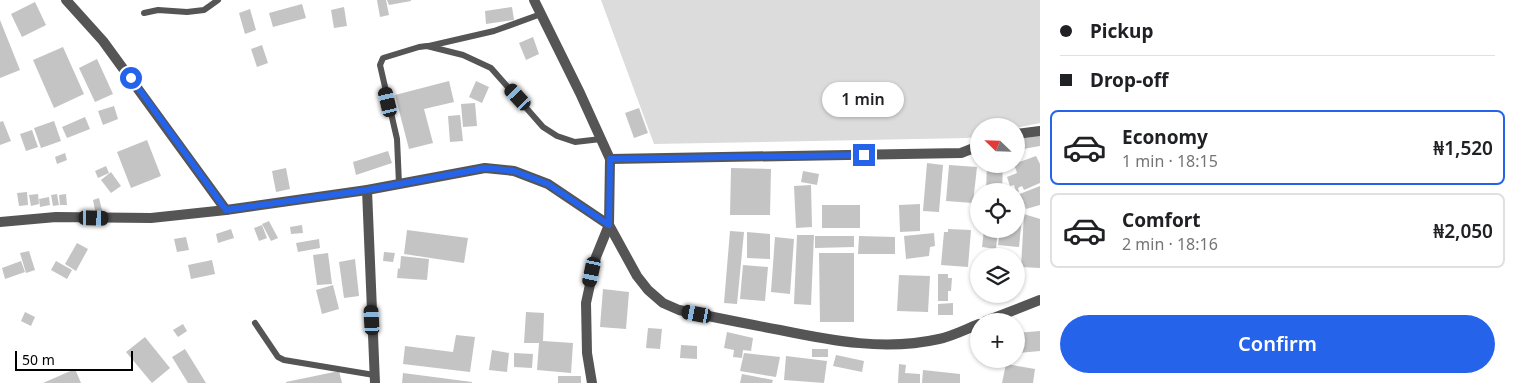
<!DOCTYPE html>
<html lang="en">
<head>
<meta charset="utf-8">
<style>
	:root { --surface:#fff; --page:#f2f2f2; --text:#202124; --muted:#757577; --line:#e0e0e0; --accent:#2563eb }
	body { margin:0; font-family:"Noto Sans",sans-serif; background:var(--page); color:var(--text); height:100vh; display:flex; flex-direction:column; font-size:19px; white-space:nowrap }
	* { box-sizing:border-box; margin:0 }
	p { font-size:16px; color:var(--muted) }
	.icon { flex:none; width:28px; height:28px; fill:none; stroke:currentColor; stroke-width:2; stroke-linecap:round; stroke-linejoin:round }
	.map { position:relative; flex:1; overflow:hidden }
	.drawer { display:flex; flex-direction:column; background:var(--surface); width:475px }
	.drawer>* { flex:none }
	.hud { display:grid; align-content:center; height:110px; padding:0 20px; background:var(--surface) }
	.needle { width:32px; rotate:293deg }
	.fabs { position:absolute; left:970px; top:118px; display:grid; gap:10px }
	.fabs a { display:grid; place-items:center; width:55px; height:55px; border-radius:50%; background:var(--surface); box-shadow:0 1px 4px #0004; font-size:25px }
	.scale { position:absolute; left:15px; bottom:12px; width:118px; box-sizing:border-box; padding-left:5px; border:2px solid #000; border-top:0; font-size:14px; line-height:18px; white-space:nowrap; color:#000; -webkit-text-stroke:4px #fff; paint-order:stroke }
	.end { position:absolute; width:22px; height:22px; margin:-11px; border:6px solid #2563eb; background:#fff; box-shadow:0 0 0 2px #fff }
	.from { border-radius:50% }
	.bubble { position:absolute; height:35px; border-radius:18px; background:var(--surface); box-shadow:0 1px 4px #0004; font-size:16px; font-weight:600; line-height:35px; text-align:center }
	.car { position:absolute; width:15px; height:30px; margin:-15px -8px; border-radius:6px; box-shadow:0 0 4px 1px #0007; background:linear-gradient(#222 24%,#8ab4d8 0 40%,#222 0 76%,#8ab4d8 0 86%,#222 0) }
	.hud b { display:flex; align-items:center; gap:18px; height:48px; font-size:19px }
	.hud b+b { border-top:1px solid var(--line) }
	.hud i { width:12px; height:12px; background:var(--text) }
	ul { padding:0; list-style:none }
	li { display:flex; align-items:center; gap:15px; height:75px; margin:0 10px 8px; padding:0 10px; border:2px solid var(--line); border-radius:8px }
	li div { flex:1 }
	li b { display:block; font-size:19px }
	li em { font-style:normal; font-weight:600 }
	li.on { border-color:var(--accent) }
	li>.icon { width:45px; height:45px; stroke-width:1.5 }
	.cta { display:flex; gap:10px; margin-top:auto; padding:10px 20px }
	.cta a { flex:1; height:58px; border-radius:30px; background:var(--accent); color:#fff; font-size:20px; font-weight:600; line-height:58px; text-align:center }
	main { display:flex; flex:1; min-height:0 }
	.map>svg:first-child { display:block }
</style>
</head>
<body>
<main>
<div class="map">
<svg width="1040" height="383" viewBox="0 0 1040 383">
	<rect width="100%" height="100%" fill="#fff"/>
	<path fill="#dcdcdc" d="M601,0H1040V123L1016,128V126H979V136L968,138L654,144Z"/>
	<g fill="#c4c4c4">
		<path d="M377,0H386L389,15L380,17Z"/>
		<path d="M387,0H411V1L389,5Z"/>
		<path d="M35,2L46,25L22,37L11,14Z"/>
		<path d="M302,4L306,18L273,27L269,13Z"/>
		<path d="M344,7L347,26L334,28L331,10Z"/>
		<path d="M512,7L514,20L486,24L485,11Z"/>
		<path d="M250,9L256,30L245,34L239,13Z"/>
		<path d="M0,20L20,70L0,78Z"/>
		<path d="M533,37L539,54L526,60L519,43Z"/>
		<path d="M262,45L268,63L257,67L251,49Z"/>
		<path d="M63,47L84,94L54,108L33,60Z"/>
		<path d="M97,59L113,94L95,102L79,68Z"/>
		<path d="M449,81L454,102L424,109L433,143L409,149L395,95Z"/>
		<path d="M476,81L489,87L482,103L469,97Z"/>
		<path d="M475,103L477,126L463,127L461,104Z"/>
		<path d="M114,106L118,119L103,125L98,111Z"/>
		<path d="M639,108L648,133L634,138L625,113Z"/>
		<path d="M460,115L463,141L450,142L448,116Z"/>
		<path d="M85,117L90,129L67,138L62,127Z"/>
		<path d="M3,121L11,141L0,145V122Z"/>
		<path d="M54,121L61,141L41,148L34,128Z"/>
		<path d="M32,130L38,147L26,151L20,134Z"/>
		<path d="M1040,135V146L1017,150L1016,138Z"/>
		<path d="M147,140L161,176L131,188L117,152Z"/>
		<path d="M388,151L392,163L356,175L353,162Z"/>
		<path d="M65,153L67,160L57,164L55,157Z"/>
		<path d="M1036,156L1040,164V183L1024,190L1022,186L1018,188L1019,192L1016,191L1014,185L1010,186L1007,177L1017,173L1014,164Z"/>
		<path d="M927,163L943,165L939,212L923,211Z"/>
		<path d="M987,164H1003L1002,191H986Z"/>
		<path d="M949,165L977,167L973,203L946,201Z"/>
		<path d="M106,166L109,173L98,178L95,171Z"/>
		<path d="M286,168L290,189L276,192L272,171Z"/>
		<path d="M731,168L771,169L770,215H730Z"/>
		<path d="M803,171L819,174L817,185L801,182Z"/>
		<path d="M111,172L121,186L111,193L101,180Z"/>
		<path d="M811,185L812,227L796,228L794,186Z"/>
		<path d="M1040,186V205L1026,209L1023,200H1019L1017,195Z"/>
		<path d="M27,192L28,205L19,206L17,193Z"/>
		<path d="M38,194L39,204L31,206L29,195Z"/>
		<path d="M57,194L59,205L53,206L51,195Z"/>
		<path d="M66,194L67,205H60L59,195Z"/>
		<path d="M49,197L50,205L40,207L39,199Z"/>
		<path d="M99,198L103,214L96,215L93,200Z"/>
		<path d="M920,204V231L900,232L899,205Z"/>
		<rect x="822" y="205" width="38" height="23"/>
		<path d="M1016,206L1023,207L1019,247L998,245L1000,229H1016Z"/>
		<path d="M1024,214L1040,219V268L1021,267Z"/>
		<path d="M269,221L278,238L271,241L262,224Z"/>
		<path d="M262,225L267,238L259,241L254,228Z"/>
		<path d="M302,225L303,233L291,234L290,227Z"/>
		<path d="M231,229L234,238L218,243L216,234Z"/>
		<path d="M948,229L971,230L968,267L941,265L944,232H948Z"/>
		<path d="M984,229H998L996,249L982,247Z"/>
		<path d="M407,230L468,238L464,263L404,254Z"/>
		<path d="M730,231L744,232L737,304L724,303Z"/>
		<path d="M747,232L770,234V259L747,258Z"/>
		<path d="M934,233L935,246L930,247L929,256L906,259L904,236Z"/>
		<path d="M797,235H814L811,305L794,304Z"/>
		<path d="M815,236H854V247L815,248Z"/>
		<path d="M859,236L895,237V254H858Z"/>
		<path d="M186,237L189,250L177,252L174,239Z"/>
		<path d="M775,237L794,239L790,294L771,292Z"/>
		<path d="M319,239L320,248L298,252L296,243Z"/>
		<path d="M77,243L88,249L76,271L65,264Z"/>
		<path d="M29,251L35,270L26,273L20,253Z"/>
		<path d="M384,252L395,253L393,262L383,261Z"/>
		<path d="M328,253L332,284L317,285L313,255Z"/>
		<path d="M819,253H854V322H820Z"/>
		<path d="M401,256L429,259L427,280L397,278L398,268L400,269Z"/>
		<path d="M355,259L359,296L344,298L339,262Z"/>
		<path d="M212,260L215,274L191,279L188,265Z"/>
		<path d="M21,261L25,272L5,279L2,268Z"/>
		<path d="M56,261L72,270L67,279L51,270Z"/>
		<path d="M743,265L768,267L765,301L740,299Z"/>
		<path d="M938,274H948V278H952L951,291H948V301H938Z"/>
		<path d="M899,275L930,276L928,312L897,311Z"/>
		<path d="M333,285L339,309L322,314L316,290Z"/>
		<path d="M603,289L629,292L626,329L600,327Z"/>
		<path d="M953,303V315H938V304Z"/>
		<path d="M25,312L35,317L31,326L21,321Z"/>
		<path d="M526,312L544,313L543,341L573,343L571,373L537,370L539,343H524Z"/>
		<path d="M183,324L187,331L178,337L173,330Z"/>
		<path d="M648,328L662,329L660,349L646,348Z"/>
		<path d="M1040,331V351L1018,353L1016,333Z"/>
		<path d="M727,332L753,338L751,351L743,350L742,358L733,357L734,350L724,348Z"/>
		<path d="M456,335L475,337L470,372L403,364L405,346L453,352Z"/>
		<path d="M145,337L170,368L152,383L126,352Z"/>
		<path d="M681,345L697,346V359L680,358Z"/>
		<path d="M185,349L206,383H188L172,357Z"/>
		<rect x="812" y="349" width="16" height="8"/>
		<path d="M492,350L509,353L507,372L489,370Z"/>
		<path d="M514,353L533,354L532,368L514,367Z"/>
		<path d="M744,353L780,357L776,377L740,371Z"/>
		<path d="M836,355L864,361L862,372L833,366Z"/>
		<path d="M786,356L827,361L824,383L784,380Z"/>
		<path d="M899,364L906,365L905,373L920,374V383H898Z"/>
		<path d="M1006,364L1035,369L1033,383H1002Z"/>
		<path d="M75,369L81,383H43Z"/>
		<path d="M923,370L960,374V383H922Z"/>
		<path d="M339,371L342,383H286V382Z"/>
		<path d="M403,373L472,382V383H402Z"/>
		<path d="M742,374L773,380L772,383H740Z"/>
		<rect x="558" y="376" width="23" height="7"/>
	</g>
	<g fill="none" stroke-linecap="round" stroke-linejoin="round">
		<g stroke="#555" stroke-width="6">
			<path d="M144,13L158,10L187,12L204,10L218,0"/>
			<path d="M429,46L494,31L541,14"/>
			<path d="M399,184L397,139L380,65L383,58L419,47L427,46L463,55L491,68L543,127L557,136L575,142L601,139"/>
			<path d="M255,323L278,357L284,360L374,375"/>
		</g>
		<g stroke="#555" stroke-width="10">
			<path d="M66,0L103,41L226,210"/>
			<path d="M534,0L580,93L610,159L609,225L596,257L586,303L587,353L592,383"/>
			<path d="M1016,134L1040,131"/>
			<path d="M610,159L961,153L979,146"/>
			<path d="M367,190L375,383"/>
			<path d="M0,222L56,217L151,218L226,210L367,190L485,168L514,171L548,184L609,225L637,276L648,290L663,303L679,310C713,317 747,324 780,330C833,341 886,351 939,339C953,336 966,329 979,324"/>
			<path d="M986,321L1040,300"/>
		</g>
	</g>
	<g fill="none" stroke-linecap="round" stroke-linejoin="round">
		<path stroke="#2563eb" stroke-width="6" d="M131,78L226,210L367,190L485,168L514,171L548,184L609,225L610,159L864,155"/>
	</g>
</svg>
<div class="fabs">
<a><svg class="needle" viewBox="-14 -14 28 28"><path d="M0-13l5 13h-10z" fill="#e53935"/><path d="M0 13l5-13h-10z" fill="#757577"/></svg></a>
<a><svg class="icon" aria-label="locate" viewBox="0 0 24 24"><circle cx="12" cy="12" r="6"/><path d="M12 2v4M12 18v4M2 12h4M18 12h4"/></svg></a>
<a><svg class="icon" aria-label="layers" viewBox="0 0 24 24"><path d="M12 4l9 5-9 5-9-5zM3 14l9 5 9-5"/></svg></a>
<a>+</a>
</div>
<div class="scale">50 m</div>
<i class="end from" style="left:131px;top:78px"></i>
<i class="end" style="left:864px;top:155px"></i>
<div class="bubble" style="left:822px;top:82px;width:82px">1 min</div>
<i class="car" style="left:518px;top:97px;rotate:317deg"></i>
<i class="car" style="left:388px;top:102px;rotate:347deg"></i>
<i class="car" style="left:94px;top:218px;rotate:91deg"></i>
<i class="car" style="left:592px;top:272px;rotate:192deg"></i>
<i class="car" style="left:697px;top:314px;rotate:281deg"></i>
<i class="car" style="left:372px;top:320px;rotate:357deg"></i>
</div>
<section class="drawer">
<div class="hud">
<b><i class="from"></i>Pickup</b>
<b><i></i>Drop-off</b>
</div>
<ul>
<li class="on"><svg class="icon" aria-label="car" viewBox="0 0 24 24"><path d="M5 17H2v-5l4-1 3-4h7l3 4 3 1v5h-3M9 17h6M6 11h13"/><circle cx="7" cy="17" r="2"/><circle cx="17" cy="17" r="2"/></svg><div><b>Economy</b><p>1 min · 18:15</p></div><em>₦1,520</em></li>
<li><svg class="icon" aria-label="car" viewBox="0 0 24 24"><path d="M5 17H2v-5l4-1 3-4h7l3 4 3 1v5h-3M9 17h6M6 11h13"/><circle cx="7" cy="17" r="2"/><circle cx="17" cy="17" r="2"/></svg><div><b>Comfort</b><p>2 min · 18:16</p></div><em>₦2,050</em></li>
</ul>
<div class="cta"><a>Confirm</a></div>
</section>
</main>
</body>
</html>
